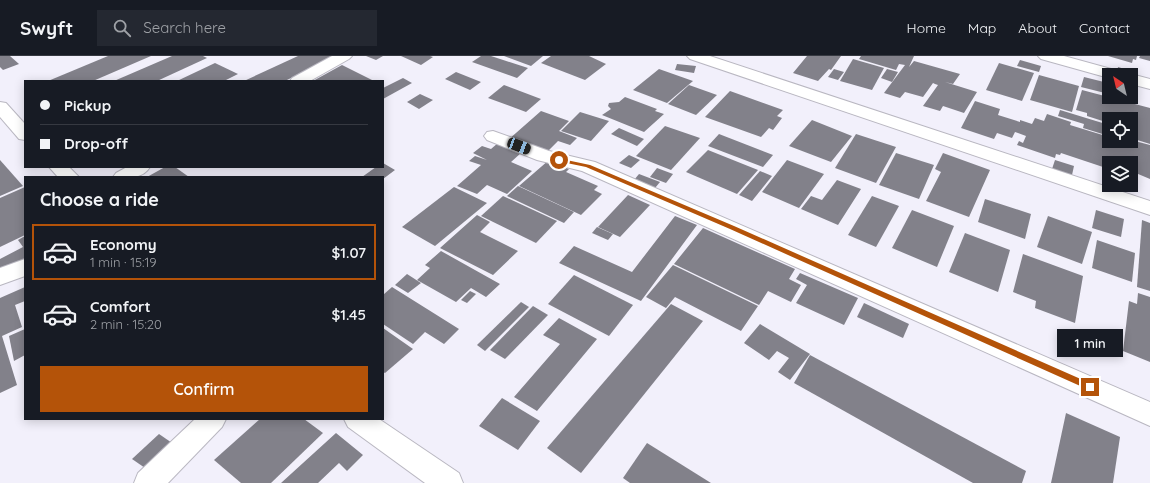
<!DOCTYPE html>
<html lang="en">
<head>
<meta charset="utf-8">
<style>
	:root { --surface:#171b24; --page:#242831; --text:#f1f3f6; --muted:#9ea1a6; --line:#363941; --accent:#b45309 }
	body { margin:0; font-family:Quicksand,sans-serif; background:var(--page); color:var(--text); height:100vh; display:flex; flex-direction:column; font-size:15px; white-space:nowrap }
	* { box-sizing:border-box; margin:0 }
	p { font-size:13px; color:var(--muted) }
	.icon { flex:none; width:22px; height:22px; fill:none; stroke:currentColor; stroke-width:2; stroke-linecap:round; stroke-linejoin:round }
	.map { position:relative; flex:1; overflow:hidden }
	.panel { position:absolute; left:24px; top:120px; width:360px; height:244px; display:flex; flex-direction:column; background:var(--surface); border-radius:0px; box-shadow:0 2px 10px #0003 }
	.panel>* { flex:none }
	.top-card { position:absolute; left:24px; top:24px; width:360px; height:88px; border-radius:0px; box-shadow:0 2px 10px #0003; display:grid; align-content:center; height:88px; padding:0 16px; background:var(--surface) }
	.needle { width:26px; rotate:325deg }
	.fabs { position:absolute; left:1102px; top:12px; display:grid; gap:8px }
	.fabs a { display:grid; place-items:center; width:36px; height:36px; border-radius:0px; background:var(--surface); box-shadow:0 2px 10px #0003; font-size:20px }
	.end { position:absolute; width:18px; height:18px; margin:-9px; border:5px solid #b45309; background:#fff; box-shadow:0 0 0 2px #fff }
	.from { border-radius:50% }
	.bubble { position:absolute; height:28px; border-radius:0px; background:var(--surface); box-shadow:0 2px 10px #0003; font-size:13px; font-weight:600; line-height:28px; text-align:center }
	.car { position:absolute; width:12px; height:24px; margin:-12px -6px; border-radius:5px; box-shadow:0 0 3px 1px #0007; background:linear-gradient(#222 24%,#8ab4d8 0 40%,#222 0 76%,#8ab4d8 0 86%,#222 0) }
	.top-card b { display:flex; align-items:center; gap:14px; height:38px; font-size:15px }
	.top-card b+b { border-top:1px solid var(--line) }
	.top-card i { width:10px; height:10px; background:var(--text) }
	ul { padding:0; list-style:none }
	li { display:flex; align-items:center; gap:12px; height:56px; margin:0 8px 6px; padding:0 8px; border:2px solid transparent; border-radius:0px }
	li div { flex:1 }
	li b { display:block; font-size:15px }
	li em { font-style:normal; font-weight:600 }
	li.on { border-color:var(--accent) }
	li>.icon { width:36px; height:36px; stroke-width:1.5 }
	h2 { padding:0 16px; font-size:18px; line-height:48px }
	.cta { display:flex; gap:8px; margin-top:auto; padding:8px 16px }
	.cta a { flex:1; height:46px; border-radius:0px; background:var(--accent); color:#fff; font-size:16px; font-weight:600; line-height:46px; text-align:center }
	header { display:flex; align-items:center; gap:24px; box-sizing:border-box; height:56px; padding:0 20px; background:var(--surface); border-bottom:1px solid var(--line) }
	header strong { font-size:19px }
	nav { display:flex; gap:22px; margin-inline-start:auto; font-size:14px }
	.search { width:280px; height:36px; background:var(--page); display:flex; align-items:center; gap:10px; box-sizing:border-box; padding:0 14px; border-radius:0px; color:var(--muted); font-size:15px }
	.map>svg:first-child { display:block }
</style>
</head>
<body>
<header>
<strong>Swyft</strong>
<div class="search"><svg class="icon" aria-label="search" viewBox="0 0 24 24"><circle cx="10" cy="10" r="6"/><path d="M15 15l6 6"/></svg>Search here</div>
<nav><a>Home</a><a>Map</a><a>About</a><a>Contact</a></nav>
</header>
<div class="map">
<svg width="1150" height="427" viewBox="0 0 1150 427">
	<rect width="100%" height="100%" fill="#f2f0fb"/>
	<g fill="#82818a">
		<path d="M0,0H10L19,8L3,14L0,11Z"/>
		<path d="M108,0H151L93,25H48Z"/>
		<path d="M172,0H203L207,2L157,25H114Z"/>
		<path d="M298,0H334L285,25H244Z"/>
		<path d="M366,0H383L376,4Z"/>
		<path d="M401,0H430L433,1L421,9Z"/>
		<path d="M481,0H491L528,12L517,22L472,6Z"/>
		<path d="M504,0H543L531,10Z"/>
		<path d="M551,0H589L606,8L585,24L541,7Z"/>
		<path d="M807,0H841L831,14L829,13L818,25L793,17Z"/>
		<path d="M861,0H914L909,11L914,5L960,18L953,28L945,26L977,36L964,57L943,50L940,55L923,50L938,29L935,28L939,23L935,28L933,27L923,41L905,36L900,42L884,37L905,9L899,8L896,14L859,3Z"/>
		<path d="M1108,0H1137L1136,4L1133,3L1132,7Z"/>
		<path d="M1140,0H1150V5L1139,2Z"/>
		<path d="M853,3L884,12L872,34L840,25Z"/>
		<path d="M1020,4L1041,10L1039,16L1017,10Z"/>
		<path d="M215,7L238,18L224,25H177Z"/>
		<path d="M999,7L1034,17L1022,45L986,34Z"/>
		<path d="M677,8L696,10L694,17L675,14Z"/>
		<path d="M342,9L374,25H313Z"/>
		<path d="M1118,11L1135,16V21L1117,16Z"/>
		<path d="M659,13L693,25L667,47L633,34Z"/>
		<path d="M834,13L844,16L838,24L828,21Z"/>
		<path d="M887,13L898,16L892,26L881,22Z"/>
		<path d="M456,16L481,26L470,34L445,23Z"/>
		<path d="M1039,19L1079,30L1072,56L1030,44Z"/>
		<path d="M1084,21L1104,26L1103,31L1109,32V38L1081,31Z"/>
		<path d="M403,22L412,27L383,43V32Z"/>
		<path d="M504,29L541,43L526,56L488,42Z"/>
		<path d="M689,29L717,39L696,59L668,48Z"/>
		<path d="M1082,34L1150,52V88L1131,82V63H1109V67L1087,60V57L1076,54Z"/>
		<path d="M730,35L783,54L777,60L782,62L773,74L769,72L761,81L705,61Z"/>
		<path d="M420,38L433,44L419,53L407,46Z"/>
		<path d="M625,41L657,53L655,55L664,58L644,76L602,59L611,53L608,50L609,47L619,46Z"/>
		<path d="M975,45L1000,53L998,59L1020,66V64L1032,68L1035,62L1044,65L1047,58L1071,66L1070,69L1109,81V85H1131V84L1150,89V123L1131,115V107H1109V113L1061,97L1060,99L1056,98L1055,102L1017,89L1019,85L1023,87L1026,80L1015,76L1012,82L997,77L994,83L961,72Z"/>
		<path d="M1060,54L1109,69V80L1083,72L1084,68L1058,60Z"/>
		<path d="M541,55L569,65L559,75L577,82L570,89L558,85L545,98L508,84Z"/>
		<path d="M580,56L609,65L591,85L561,75Z"/>
		<path d="M812,64L852,80L831,106L789,90Z"/>
		<path d="M665,70L700,82L671,114L636,100Z"/>
		<path d="M619,72L644,83L637,90L611,78Z"/>
		<path d="M719,78L773,99L763,111L708,90Z"/>
		<path d="M856,78L896,91L876,127L835,112Z"/>
		<path d="M498,87L521,97L511,106L532,115L507,138L487,129L477,138L457,130L481,109L469,105L475,100L487,104L473,97L482,90L491,93Z"/>
		<path d="M708,94L758,114L737,138L686,116Z"/>
		<path d="M896,97L934,109L919,143L879,129Z"/>
		<path d="M943,97L990,114L969,161L926,145L941,116L935,113Z"/>
		<path d="M629,99L640,104L631,112L619,107Z"/>
		<path d="M0,104L23,130L0,140Z"/>
		<path d="M549,104L569,113L566,116L598,130L594,134L602,138L581,159L519,130Z"/>
		<path d="M787,104L824,118L799,152L762,136Z"/>
		<path d="M1055,104L1074,110L1072,119L1052,113Z"/>
		<path d="M383,107L395,114L383,123V121H362L376,111H383Z"/>
		<path d="M165,111H175L189,121H147Z"/>
		<path d="M657,112L673,118L666,127L650,121Z"/>
		<path d="M760,115L772,120L752,145L739,139Z"/>
		<path d="M639,118L660,126L655,132L634,124Z"/>
		<path d="M837,124L861,133L838,169L801,153L811,140L822,144Z"/>
		<path d="M1131,127L1135,134L1114,130L1131,129Z"/>
		<path d="M518,130L574,156L564,167L507,140Z"/>
		<path d="M25,131V179L0,191V142Z"/>
		<path d="M454,131L487,147L435,190L402,171Z"/>
		<path d="M628,139L650,149L620,181L598,171Z"/>
		<path d="M503,140L557,165L536,187L481,160Z"/>
		<path d="M872,140L899,150L876,191L848,179Z"/>
		<path d="M985,143L1031,158L1025,183L978,166Z"/>
		<path d="M912,154L954,170L937,211L892,192Z"/>
		<path d="M1096,154L1124,163L1121,181L1092,172Z"/>
		<path d="M477,159L490,166L480,176L518,195L493,219L440,192Z"/>
		<path d="M675,160L697,169L641,245L559,207L574,190L632,216Z"/>
		<path d="M1048,160L1092,176L1082,208L1037,191Z"/>
		<path d="M1142,164L1150,167V235L1137,231Z"/>
		<path d="M597,171L613,178L608,184L592,177Z"/>
		<path d="M703,172L795,213L789,223L801,229L791,246L768,235L759,249L674,208Z"/>
		<path d="M965,177L1010,194L998,236L949,216Z"/>
		<path d="M25,180V205L0,218V203L23,191L18,184Z"/>
		<path d="M1097,184L1135,197L1132,226L1092,212Z"/>
		<path d="M441,195L500,228L486,241L471,232L456,246L417,224L430,212L425,209Z"/>
		<path d="M1023,198L1083,220L1075,267L1035,252L1036,245L1013,236Z"/>
		<path d="M673,209L758,250L741,275L675,241L666,252L646,241Z"/>
		<path d="M800,217L858,242L844,269L796,247L807,229L796,223Z"/>
		<path d="M407,218L421,227L408,237L395,229Z"/>
		<path d="M574,219L633,249L609,280L548,248Z"/>
		<path d="M25,231V245L15,249L22,271L2,280L17,329L0,337V242Z"/>
		<path d="M392,231L459,273L444,288L425,276L413,288L383,268V239Z"/>
		<path d="M470,235L476,238L467,247L461,244Z"/>
		<path d="M1138,237L1150,241V306L1123,295L1129,245L1137,248Z"/>
		<path d="M521,246L529,251L485,295L477,289Z"/>
		<path d="M864,247L909,268L903,282L857,261Z"/>
		<path d="M671,248L703,265L581,417L547,392Z"/>
		<path d="M533,250L548,259L505,303L490,294Z"/>
		<path d="M559,262L597,283L537,355L514,341L560,288L543,279Z"/>
		<path d="M760,268L810,298L790,324L778,316L789,302L777,295L769,304L744,287Z"/>
		<path d="M383,272L413,293L385,317L383,316Z"/>
		<path d="M25,273V299L14,305L9,280Z"/>
		<path d="M810,299L1026,415L1022,427H973L794,327Z"/>
		<path d="M502,342L540,365L518,394L479,370Z"/>
		<path d="M1066,357L1120,381L1113,427H1051Z"/>
		<path d="M260,363H304L323,377L271,427H241L214,404Z"/>
		<path d="M336,377L363,399L347,415L339,407L318,427H281Z"/>
		<path d="M159,378L175,389L148,414L132,403Z"/>
		<path d="M647,387L711,427H630L623,422Z"/>
	</g>
	<g fill="none" stroke-linecap="round" stroke-linejoin="round">
		<g stroke="#b9b7c1" stroke-width="2">
			<g id="street">
				<path d="M332,0H352L349,3L310,25H290L292,22Z"/>
				<path d="M687,0H710L1150,145V159L690,3Z"/>
				<path d="M1038,0H1064L1122,16L1124,19H1109V22L1041,3Z"/>
				<path d="M1131,18L1150,23V33L1131,28V19H1128Z"/>
				<path d="M493,75L549,95L595,106L1150,346V370L582,115L537,104L487,84L484,80L487,76Z"/>
				<path d="M127,111H150C142,124 127,121 113,121L116,117Z"/>
				<path d="M25,203V220L0,229V212Z"/>
				<path d="M195,363H226L222,371L168,427H134L138,417Z"/>
			</g>
		</g>
		<g stroke="#b9b7c1" stroke-width="2">
			<g id="secondary">
				<path d="M0,46L6,47L25,68V84L19,83L0,61Z"/>
				<path d="M49,111H69L79,121H58Z"/>
				<path d="M344,363H379L459,417L463,427H425L348,371Z"/>
			</g>
		</g>
		<use href="#street" fill="#fff" fill-rule="evenodd"/>
		<use href="#secondary" fill="#fff" fill-rule="evenodd"/>
	</g>
	<path fill="#b45309" d="M557,102L590,109L734,170L1092,328L1094,331L1092,333H1087L730,173L586,111L557,105Z"/>
</svg>
<div class="fabs">
<a><svg class="needle" viewBox="-14 -14 28 28"><path d="M0-13l5 13h-10z" fill="#e53935"/><path d="M0 13l5-13h-10z" fill="#9ea1a6"/></svg></a>
<a><svg class="icon" aria-label="locate" viewBox="0 0 24 24"><circle cx="12" cy="12" r="6"/><path d="M12 2v4M12 18v4M2 12h4M18 12h4"/></svg></a>
<a><svg class="icon" aria-label="layers" viewBox="0 0 24 24"><path d="M12 4l9 5-9 5-9-5zM3 14l9 5 9-5"/></svg></a>
</div>
<i class="end from" style="left:559px;top:104px"></i>
<i class="end" style="left:1090px;top:331px"></i>
<div class="bubble" style="left:1057px;top:273px;width:66px">1 min</div>
<i class="car" style="left:519px;top:90px;rotate:111deg"></i>
<div class="top-card">
<b><i class="from"></i>Pickup</b>
<b><i></i>Drop-off</b>
</div>
<section class="panel">
<h2>Choose a ride</h2>
<ul>
<li class="on"><svg class="icon" aria-label="car" viewBox="0 0 24 24"><path d="M5 17H2v-5l4-1 3-4h7l3 4 3 1v5h-3M9 17h6M6 11h13"/><circle cx="7" cy="17" r="2"/><circle cx="17" cy="17" r="2"/></svg><div><b>Economy</b><p>1 min · 15:19</p></div><em>$1.07</em></li>
<li><svg class="icon" aria-label="car" viewBox="0 0 24 24"><path d="M5 17H2v-5l4-1 3-4h7l3 4 3 1v5h-3M9 17h6M6 11h13"/><circle cx="7" cy="17" r="2"/><circle cx="17" cy="17" r="2"/></svg><div><b>Comfort</b><p>2 min · 15:20</p></div><em>$1.45</em></li>
</ul>
<div class="cta"><a>Confirm</a></div>
</section>
</div>
</body>
</html>
